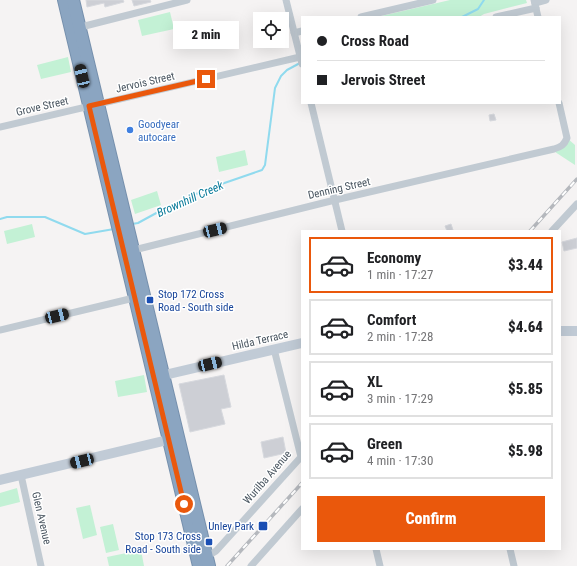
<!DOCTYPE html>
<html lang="en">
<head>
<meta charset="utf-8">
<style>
	:root { --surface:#fff; --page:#f2f2f2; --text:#202124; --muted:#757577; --line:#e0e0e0; --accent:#ea580c }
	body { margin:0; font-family:"Roboto Condensed",sans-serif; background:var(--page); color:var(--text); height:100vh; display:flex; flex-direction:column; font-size:15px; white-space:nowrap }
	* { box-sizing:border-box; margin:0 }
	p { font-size:13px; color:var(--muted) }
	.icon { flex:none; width:22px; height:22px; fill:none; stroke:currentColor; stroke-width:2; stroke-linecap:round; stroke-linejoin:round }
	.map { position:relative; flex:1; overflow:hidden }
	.side { position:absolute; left:301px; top:230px; width:260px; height:320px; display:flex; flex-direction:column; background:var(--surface); border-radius:0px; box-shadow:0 4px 16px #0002 }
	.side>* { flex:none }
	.top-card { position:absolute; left:301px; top:16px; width:260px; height:88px; border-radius:0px; box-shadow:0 4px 16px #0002; display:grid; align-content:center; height:88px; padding:0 16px; background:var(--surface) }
	.fabs { position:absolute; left:253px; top:12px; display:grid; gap:8px }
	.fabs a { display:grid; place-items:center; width:36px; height:36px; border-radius:0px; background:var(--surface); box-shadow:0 4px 16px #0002; font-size:20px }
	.end { position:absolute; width:18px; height:18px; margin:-9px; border:5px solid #ea580c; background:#fff; box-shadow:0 0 0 2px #fff }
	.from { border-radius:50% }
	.bubble { position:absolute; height:28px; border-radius:0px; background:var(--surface); box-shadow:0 4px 16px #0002; font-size:13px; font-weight:800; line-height:28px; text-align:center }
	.car { position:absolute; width:12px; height:24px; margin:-12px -6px; border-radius:5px; box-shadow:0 0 3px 1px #0007; background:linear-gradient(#222 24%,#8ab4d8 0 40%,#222 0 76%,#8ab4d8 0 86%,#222 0) }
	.top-card b { display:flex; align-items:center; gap:14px; height:38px; font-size:15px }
	.top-card b+b { border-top:1px solid var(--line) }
	.top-card i { width:10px; height:10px; background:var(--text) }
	ul { padding:7px 0 0; list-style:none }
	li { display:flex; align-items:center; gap:12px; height:56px; margin:0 8px 6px; padding:0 8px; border:2px solid var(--line); border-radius:0px }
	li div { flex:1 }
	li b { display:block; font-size:15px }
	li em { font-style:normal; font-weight:800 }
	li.on { border-color:var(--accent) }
	li>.icon { width:36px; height:36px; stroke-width:1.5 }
	.primary-button { display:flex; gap:8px; margin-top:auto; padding:8px 16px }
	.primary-button a { flex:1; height:46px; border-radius:0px; background:var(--accent); color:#fff; font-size:16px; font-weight:800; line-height:46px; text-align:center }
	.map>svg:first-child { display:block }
</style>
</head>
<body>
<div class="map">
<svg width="577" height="566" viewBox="0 0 577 566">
	<rect width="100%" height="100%" fill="#f5f3f3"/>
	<g fill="#c3f1d5">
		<path d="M450,0H526L527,3L484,14L479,17H377Z"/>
		<path d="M170,12L174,29L142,36L138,20Z"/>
		<path d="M68,57L71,72L41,79L37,65Z"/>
		<path d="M567,138L575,145V165L552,150Z"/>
		<path d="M245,150L248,165L219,172L216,157Z"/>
		<path d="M157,191L161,205L135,214L131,200Z"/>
		<path d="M32,224L35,237L7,244L4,231Z"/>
		<path d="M144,375L147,392L118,397L115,381Z"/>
		<path d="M17,488L20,502L0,507V493Z"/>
		<path d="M90,505L97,535L83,539L76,508Z"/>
		<path d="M113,524L119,550L106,553L100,527Z"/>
		<path d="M141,550L144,566H109L107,557Z"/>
	</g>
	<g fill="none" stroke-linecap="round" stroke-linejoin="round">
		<g stroke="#90daee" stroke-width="2">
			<path d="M462,17L478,9L484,0"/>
			<path d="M0,219L7,217H45L85,234L114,229"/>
			<path d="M132,224L138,223L160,211L207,189L262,170L265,165L275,88L281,76L287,70L300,63"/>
		</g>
	</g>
	<g fill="#cdcfd5" stroke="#d7d9de">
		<path d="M86,0H123L124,2L105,7L104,3L87,7Z"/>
		<path d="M132,0H150L151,2L134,6Z"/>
		<path d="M494,114L496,120L490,121L489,115Z"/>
		<path d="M451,224L453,230L447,231L445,226Z"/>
		<path d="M577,238V248L564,251L562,242Z"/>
		<path d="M224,375L231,407L221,409L225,424L190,432L179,384Z"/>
		<path d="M283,437L286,453L264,458L261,442Z"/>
	</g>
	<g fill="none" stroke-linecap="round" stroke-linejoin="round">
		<g stroke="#7690ad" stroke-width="14">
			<g id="highway">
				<path d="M64,0L199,566"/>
				<path d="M73,0L209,566"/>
			</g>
		</g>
		<g stroke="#c1cad2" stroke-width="7">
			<path d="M286,0L302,64"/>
			<path d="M534,0L538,17"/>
			<path d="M535,3L546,0"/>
			<path d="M361,17L433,0"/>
			<path d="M496,17L536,8"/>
			<path d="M77,28L187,0"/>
			<path d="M294,33L302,31"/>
			<path d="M311,103L342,231"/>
			<path d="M0,127L300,57"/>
			<path d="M552,231L577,204"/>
			<path d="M130,251L335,200L554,149C561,147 564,145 567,138L559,103"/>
			<path d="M0,330L138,297"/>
			<path d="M21,475L41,566"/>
			<path d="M376,549L380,566"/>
			<path d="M510,549L514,566"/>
			<path d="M206,556L211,554L216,551L301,457L274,349"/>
			<path d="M251,566L302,509"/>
		</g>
		<g stroke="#c1cbd6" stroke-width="10">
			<path d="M560,331H577"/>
			<path d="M156,377L302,343"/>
			<path d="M0,480L176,438"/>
		</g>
		<use href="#highway" stroke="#8ba5c1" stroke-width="12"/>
		<g stroke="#b5b8bd" stroke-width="3.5">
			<g id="rail">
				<path d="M530,231L577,179"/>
				<path d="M227,566L302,483"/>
			</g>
		</g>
		<use href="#rail" stroke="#fff" stroke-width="2" stroke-dasharray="6" stroke-linecap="butt"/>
	</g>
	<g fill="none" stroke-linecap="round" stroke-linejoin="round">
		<path stroke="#ea580c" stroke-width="5" d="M184,504L89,106L206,79"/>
	</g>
	<circle fill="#3f7fe0" stroke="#fff" stroke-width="1.5" cx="130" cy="130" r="4"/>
	<g fill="#1a4fb4" stroke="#fff" stroke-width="1.5">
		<rect x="146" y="296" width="8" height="8" rx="2"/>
		<rect x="258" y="521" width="10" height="10" rx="2"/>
		<rect x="205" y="538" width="8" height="8" rx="2"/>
	</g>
	<g text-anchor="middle" stroke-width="3" stroke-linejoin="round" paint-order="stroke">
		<g font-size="11" fill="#4a5661" stroke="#fff">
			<text transform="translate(145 82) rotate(-13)" y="4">Jervois Street</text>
			<text transform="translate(42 106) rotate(-13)" y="4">Grove Street</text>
			<text transform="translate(339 188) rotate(-13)" y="4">Denning Street</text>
			<text transform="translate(260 340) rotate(-13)" y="4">Hilda Terrace</text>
			<text transform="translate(267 477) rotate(-49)" y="4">Wurilba Avenue</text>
			<text transform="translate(42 518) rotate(77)" y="4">Glen Avenue</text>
		</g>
		<g font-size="11" fill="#366cbe" stroke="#fff" text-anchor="start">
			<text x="138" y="128">Goodyear<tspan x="138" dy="13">autocare</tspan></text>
		</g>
		<g font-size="11" fill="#164399" stroke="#fff" text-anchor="end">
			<text x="158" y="298" text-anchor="start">Stop 172 Cross<tspan x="158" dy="13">Road - South side</tspan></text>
			<text x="254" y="530">Unley Park</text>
			<text x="201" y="540">Stop 173 Cross<tspan x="201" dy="13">Road - South side</tspan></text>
		</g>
		<g font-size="12" font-style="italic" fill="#0c7c9b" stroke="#fff">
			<text transform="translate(190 199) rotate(-24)" y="4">Brownhill Creek</text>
		</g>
	</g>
</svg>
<div class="fabs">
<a><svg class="icon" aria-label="locate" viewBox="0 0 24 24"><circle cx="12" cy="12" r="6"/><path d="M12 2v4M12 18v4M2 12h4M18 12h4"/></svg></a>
</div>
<i class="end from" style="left:184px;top:504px"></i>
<i class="end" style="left:206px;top:79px"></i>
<div class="bubble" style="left:173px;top:21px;width:66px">2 min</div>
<i class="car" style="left:82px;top:76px;rotate:347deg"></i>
<i class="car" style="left:215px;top:230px;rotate:76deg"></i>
<i class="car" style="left:57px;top:316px;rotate:76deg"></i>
<i class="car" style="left:210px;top:364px;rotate:77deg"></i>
<i class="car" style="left:82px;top:461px;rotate:256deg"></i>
<div class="top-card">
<b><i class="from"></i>Cross Road</b>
<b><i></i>Jervois Street</b>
</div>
<section class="side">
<ul>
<li class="on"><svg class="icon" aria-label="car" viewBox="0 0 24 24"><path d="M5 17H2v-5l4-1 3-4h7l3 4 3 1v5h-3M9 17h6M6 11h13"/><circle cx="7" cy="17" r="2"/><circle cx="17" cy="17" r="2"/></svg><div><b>Economy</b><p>1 min · 17:27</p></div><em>$3.44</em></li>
<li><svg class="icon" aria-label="car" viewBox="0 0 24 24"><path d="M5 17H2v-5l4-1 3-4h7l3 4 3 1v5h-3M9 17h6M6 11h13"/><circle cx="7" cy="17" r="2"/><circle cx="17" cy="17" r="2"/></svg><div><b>Comfort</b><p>2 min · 17:28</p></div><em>$4.64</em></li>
<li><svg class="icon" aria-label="car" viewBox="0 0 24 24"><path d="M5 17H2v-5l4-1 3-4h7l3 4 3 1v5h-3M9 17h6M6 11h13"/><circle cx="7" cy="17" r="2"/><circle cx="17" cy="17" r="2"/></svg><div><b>XL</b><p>3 min · 17:29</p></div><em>$5.85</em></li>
<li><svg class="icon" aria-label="car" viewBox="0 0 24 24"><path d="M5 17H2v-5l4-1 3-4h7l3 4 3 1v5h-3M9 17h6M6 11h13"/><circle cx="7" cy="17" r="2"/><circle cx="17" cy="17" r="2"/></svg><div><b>Green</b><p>4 min · 17:30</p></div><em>$5.98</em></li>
</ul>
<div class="primary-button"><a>Confirm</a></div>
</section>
</div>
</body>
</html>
